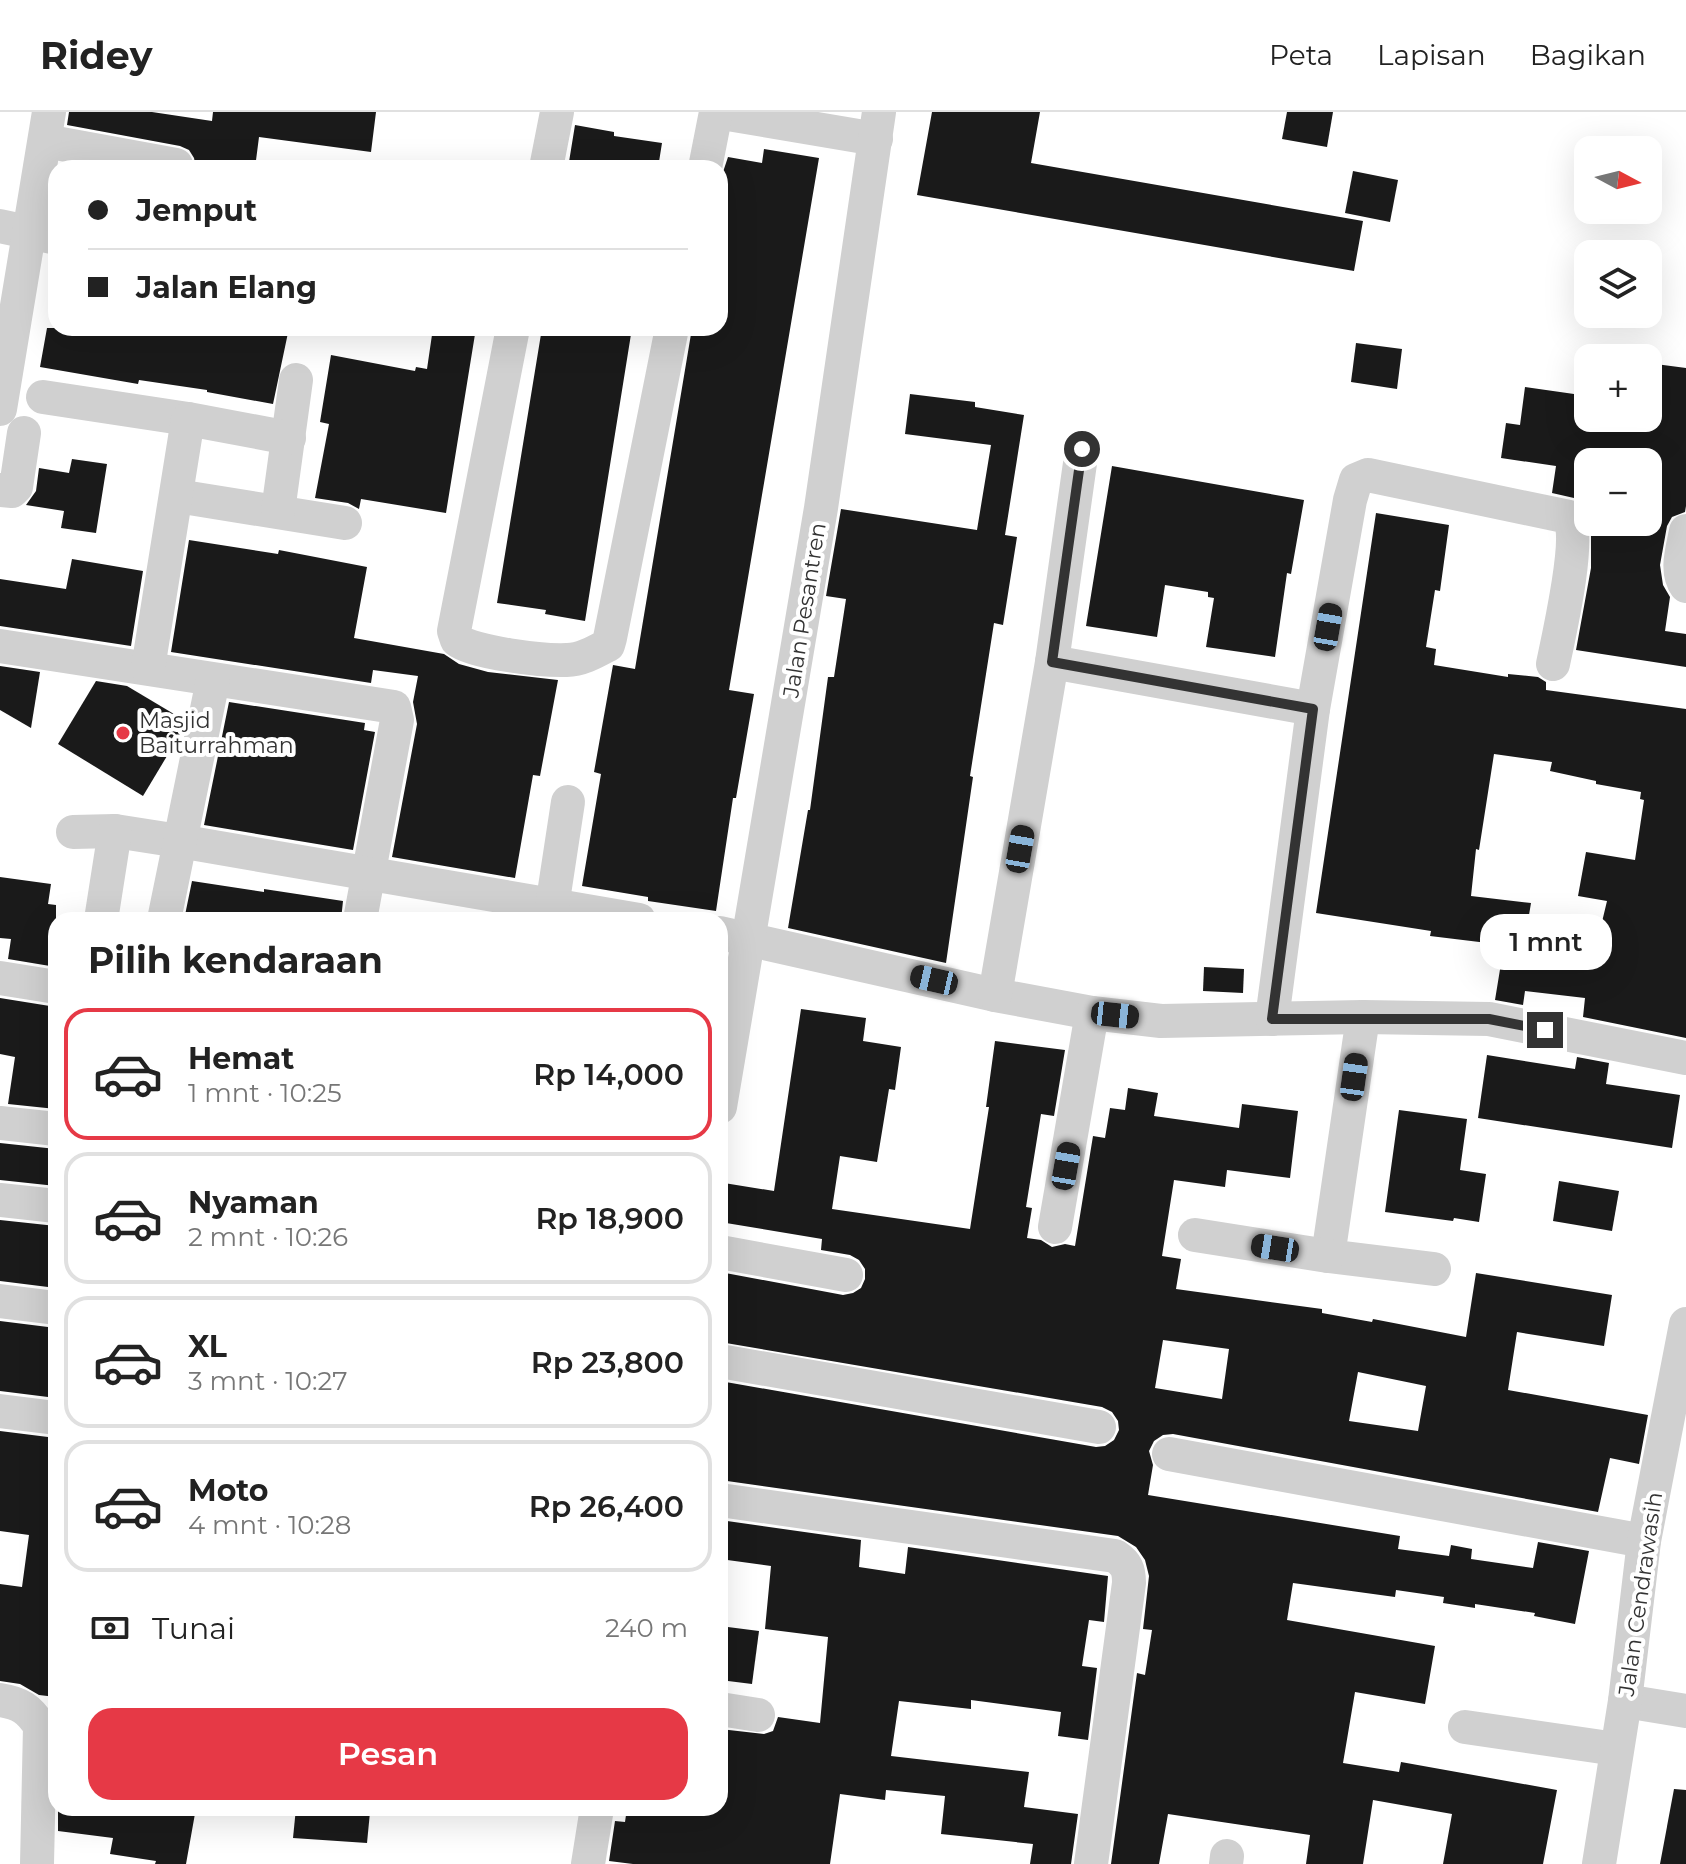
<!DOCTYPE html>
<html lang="id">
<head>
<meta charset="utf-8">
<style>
	:root { --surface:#fff; --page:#f6f6f6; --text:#222; --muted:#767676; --line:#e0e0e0; --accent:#e63946 }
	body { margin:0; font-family:Montserrat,sans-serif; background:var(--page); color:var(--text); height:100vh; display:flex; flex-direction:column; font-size:30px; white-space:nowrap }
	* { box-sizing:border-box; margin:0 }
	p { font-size:26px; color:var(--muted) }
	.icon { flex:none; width:44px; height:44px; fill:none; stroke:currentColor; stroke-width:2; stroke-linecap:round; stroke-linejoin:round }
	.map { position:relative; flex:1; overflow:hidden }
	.drawer { position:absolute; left:48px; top:800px; width:680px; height:904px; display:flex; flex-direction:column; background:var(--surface); border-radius:24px; box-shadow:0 8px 32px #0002 }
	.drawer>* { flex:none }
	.banner { position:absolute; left:48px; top:48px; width:680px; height:176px; border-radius:24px; box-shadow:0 8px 32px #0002; display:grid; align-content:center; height:176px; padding:0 40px; background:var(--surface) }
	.needle { width:52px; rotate:97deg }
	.controls { position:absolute; left:1574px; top:24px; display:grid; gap:16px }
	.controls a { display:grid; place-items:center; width:88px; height:88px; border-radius:16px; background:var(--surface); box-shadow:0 8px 32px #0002; font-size:40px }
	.end { position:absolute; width:36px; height:36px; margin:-18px; border:10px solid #333; background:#fff; box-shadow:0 0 0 4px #fff }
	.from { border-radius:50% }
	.bubble { position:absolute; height:56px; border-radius:24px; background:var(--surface); box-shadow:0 8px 32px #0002; font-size:26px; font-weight:600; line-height:56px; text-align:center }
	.car { position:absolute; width:24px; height:48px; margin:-24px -12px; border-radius:10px; box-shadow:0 0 6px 2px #0007; background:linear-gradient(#222 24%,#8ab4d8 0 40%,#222 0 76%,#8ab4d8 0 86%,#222 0) }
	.banner b { display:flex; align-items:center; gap:28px; height:76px; font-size:30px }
	.banner b+b { border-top:2px solid var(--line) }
	.banner i { width:20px; height:20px; background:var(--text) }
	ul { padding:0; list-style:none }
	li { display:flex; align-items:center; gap:24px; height:132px; margin:0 16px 12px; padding:0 24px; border:4px solid var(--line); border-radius:24px }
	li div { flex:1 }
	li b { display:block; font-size:30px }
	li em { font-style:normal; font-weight:600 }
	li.active { border-color:var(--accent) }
	li>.icon { width:72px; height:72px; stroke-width:1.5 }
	h2 { padding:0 40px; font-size:36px; line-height:96px }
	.pay { display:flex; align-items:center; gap:20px; height:88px; padding:0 40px; font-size:30px }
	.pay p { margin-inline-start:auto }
	.button { display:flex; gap:16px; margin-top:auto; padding:16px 40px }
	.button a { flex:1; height:92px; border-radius:24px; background:var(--accent); color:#fff; font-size:32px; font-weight:600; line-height:92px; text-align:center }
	header { display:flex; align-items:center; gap:48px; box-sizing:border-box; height:112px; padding:0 40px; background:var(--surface); border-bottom:2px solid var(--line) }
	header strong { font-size:38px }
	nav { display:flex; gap:44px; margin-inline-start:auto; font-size:28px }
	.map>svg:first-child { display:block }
</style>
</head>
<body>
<header>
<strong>Ridey</strong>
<nav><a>Peta</a><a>Lapisan</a><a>Bagikan</a></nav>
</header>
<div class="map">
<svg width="1686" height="1752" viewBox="0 0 1686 1752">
	<rect width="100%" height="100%" fill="#fff"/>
	<g fill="#1a1a1a" fill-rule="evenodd">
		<path d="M69,0H152L212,9L213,0H376L371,40L259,25L255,56H196L194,46L189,38L180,34L67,13Z"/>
		<path d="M932,0H1040L1031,51L1363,109L1354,159L917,83Z"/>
		<path d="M1287,0H1333L1327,35L1282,27Z"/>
		<path d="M575,13L614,20V24L662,31L658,56H568Z"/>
		<path d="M764,37L819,46L729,578L754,582L736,686H733L716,799L648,789V785L582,774L601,662L594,660L613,553L635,557L692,216H720V69L728,45L762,51Z"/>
		<path d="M1353,59L1398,68L1390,110L1345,101Z"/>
		<path d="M47,216H289L273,292L207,280V278L139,268L138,272L40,255Z"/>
		<path d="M433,216H476L446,401L361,387L359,397L348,391L315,386L329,312L320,310L331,243L415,259L416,255L427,257Z"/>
		<path d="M542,216H632L585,509L545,502L546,498L497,491Z"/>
		<path d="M1356,231L1402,237L1397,277L1351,270Z"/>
		<path d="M1648,251L1686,256V394L1685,400L1672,405L1667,414L1660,453L1663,473L1670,485L1665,519L1686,522V555L1576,538L1591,456V410L1648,413V350H1588V399L1583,391L1574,386L1552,381L1556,354L1501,346L1506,311L1520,313L1525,275L1588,284V306H1648Z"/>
		<path d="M910,282L975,290V295L1024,303L1005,423L1017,425L1003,513L994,511L970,664L973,665L946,851L788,816L808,698H810L828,565H834L846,487L826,484L841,397L977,418L991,333L905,322Z"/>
		<path d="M72,347L107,352L96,421L61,416L64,399L26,393L36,379L39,356L69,361Z"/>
		<path d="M1112,354L1304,388L1291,462L1287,461L1275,545L1206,535L1214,486L1208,485V480L1165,473L1157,525L1086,514Z"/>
		<path d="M1376,401L1449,413L1440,479L1435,478L1426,535L1436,537L1434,553L1508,565V562L1538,565L1546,570V578L1686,597V926L1583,905L1585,886L1525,879L1523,893L1495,888L1504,833L1430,824L1431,819L1316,801ZM1494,642L1552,650L1550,659L1596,669V672L1641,680L1640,687L1644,688L1635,748L1586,740L1578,784L1607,789L1596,835L1540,829L1544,813L1528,809L1531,791L1471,784L1476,737L1479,738Z"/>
		<path d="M189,428L278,442L279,438L367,455L354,526L444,542L459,552L488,560L558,568L540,664L533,663L515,766L392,745L417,612L413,590L418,564L373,558L371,571L171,540Z"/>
		<path d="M72,447L143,459L131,534L0,514V467L66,477Z"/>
		<path d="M0,554L40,560L31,616L0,598Z"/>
		<path d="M96,569L127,574L184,608L182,619L143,684L58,632Z"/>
		<path d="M229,590L365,611L364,618L375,620L353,738L204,713Z"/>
		<path d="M0,765L51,772L48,792L56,793V855L8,847L11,827L0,826Z"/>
		<path d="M192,769L264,780V777L343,789L341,808H184Z"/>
		<path d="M1204,855L1244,857L1243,881L1203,879Z"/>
		<path d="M0,886L56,895V997L8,992L15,945L0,942Z"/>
		<path d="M801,897L866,906L863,929L901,935L895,978L889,977L877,1050L840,1044L832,1097L970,1117L989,995H986L995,929L1065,938L1054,1004L1041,1002L1026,1095L1032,1096L1027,1126L1041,1128L1052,1135L1065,1132L1075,1134L1093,1024L1105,1026L1110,996L1125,998L1128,976L1158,981L1154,1004L1239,1016L1242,992L1298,999L1290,1066L1227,1058L1225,1075L1174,1068L1162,1144L1181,1147L1176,1177L1322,1197V1201L1372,1210L1373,1207L1466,1225L1476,1161L1612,1183L1604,1234L1517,1220L1508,1278L1648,1303L1639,1352L1610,1346L1598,1400L1173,1322L1163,1323L1154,1329L1149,1339L1153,1353L1148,1383L1400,1424L1398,1437L1449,1444L1451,1433L1472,1437L1471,1447L1533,1456L1538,1430L1589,1439L1575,1512L1534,1504L1535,1501L1475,1492V1496L1443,1491L1444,1485L1396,1478L1395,1485L1293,1471L1287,1508L1435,1534L1425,1592L1355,1580L1343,1651L1399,1660L1401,1650L1557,1678L1543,1752H1443L1452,1702L1373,1688L1363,1752H1306L1310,1723L1168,1702L1159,1752H1111L1137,1561L1145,1563L1152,1518L1143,1517L1149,1464L1145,1448L1136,1435L1118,1424L720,1368L727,1297H720V1269L1096,1335L1105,1334L1114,1328L1119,1318L1118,1309L1112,1300L1102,1295L720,1230V1160L843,1183L853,1181L861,1176L865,1167V1157L859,1148L850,1143L821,1138L822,1127L720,1110L724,1071L774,1079ZM1163,1228L1229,1237L1222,1287L1155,1276ZM1358,1260L1426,1274L1418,1319L1349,1309Z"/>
		<path d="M1487,943L1575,957L1577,945L1609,951L1606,972L1680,983L1672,1036L1478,1006Z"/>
		<path d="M1399,998L1467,1007L1460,1058L1486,1062L1479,1110L1454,1106L1453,1109L1385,1100Z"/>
		<path d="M0,1031L56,1037V1074L0,1068Z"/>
		<path d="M1559,1069L1619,1079L1612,1119L1553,1109Z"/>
		<path d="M0,1108L56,1114V1176L0,1169Z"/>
		<path d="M0,1209L56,1216V1286L0,1279Z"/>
		<path d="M0,1319L56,1326V1585L39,1583L20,1572L0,1569V1472L22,1475L29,1423L0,1419Z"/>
		<path d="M720,1408L861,1428L859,1455L905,1462L908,1435L1108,1464L1104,1510L1089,1508L1082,1554L1097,1556L1088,1628L1058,1624L1061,1600L971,1588V1597L899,1589L891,1644L1029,1660L1024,1695L1078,1702L1071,1752H1030L1033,1732L941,1722L945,1684L886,1678L885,1688L840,1682L830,1752H633L609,1749L615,1709L625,1710L627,1696H720V1617L764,1622L773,1619L778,1605L820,1611L828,1525L765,1517L771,1454L720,1447Z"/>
		<path d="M720,1514L759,1519L752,1572L720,1568Z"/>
		<path d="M1674,1677L1686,1678V1752H1660Z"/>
		<path d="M58,1696H196L186,1752H155L156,1749L110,1742L113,1726L58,1719Z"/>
		<path d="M296,1696H334L370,1700L367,1731L293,1726Z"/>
	</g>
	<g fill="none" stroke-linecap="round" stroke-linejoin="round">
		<g stroke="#d0d0d0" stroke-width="34">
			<path d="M716,0L876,27"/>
			<path d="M45,29L176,53"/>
			<path d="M546,56L557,0"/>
			<path d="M705,56L716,0"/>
			<path d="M0,114L56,126"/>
			<path d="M513,216L454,519L457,528C473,541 544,549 567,548C581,548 595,540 608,533L610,526L672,216"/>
			<path d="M43,285L188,307"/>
			<path d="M0,297L49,0"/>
			<path d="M0,378L12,379L16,375L24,321"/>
			<path d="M177,384L345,411"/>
			<path d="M278,399L296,268"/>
			<path d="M1686,419C1683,436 1675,459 1686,474"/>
			<path d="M0,534L394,595L397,608L360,808"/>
			<path d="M1052,550L1313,597"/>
			<path d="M148,556L188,307L289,326"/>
			<path d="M73,720L115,719L179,729L639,808"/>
			<path d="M101,808L115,719"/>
			<path d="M164,808L213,568"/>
			<path d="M550,808L568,690"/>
			<path d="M720,821L995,883L1092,901L1161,909L1363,905L1489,907L1686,946"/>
			<path d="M0,866L56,875"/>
			<path d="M995,883L1052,550L1082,337"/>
			<path d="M1363,905L1328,1144L1434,1157"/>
			<path d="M1272,907L1313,597L1350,388L1356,368L1368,363L1569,405C1581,427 1559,523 1553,552"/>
			<path d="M720,995L821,396L879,0"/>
			<path d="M0,1011L56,1017"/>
			<path d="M0,1088L56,1094"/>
			<path d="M1055,1115L1092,901"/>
			<path d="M1195,1123L1328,1144"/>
			<path d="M720,1140L846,1163"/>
			<path d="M0,1189L56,1196"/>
			<path d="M720,1249L1099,1315"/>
			<path d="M0,1299L56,1306"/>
			<path d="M1169,1342L1644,1429"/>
			<path d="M720,1388L1115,1444C1127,1452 1129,1458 1129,1471L1091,1752"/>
			<path d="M0,1588C20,1591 29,1597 40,1614L37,1752"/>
			<path d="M1625,1589L1686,1599"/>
			<path d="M720,1597L758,1603"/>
			<path d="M1465,1615L1616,1637"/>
			<path d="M588,1752L597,1696"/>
			<path d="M1226,1752L1227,1744"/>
			<path d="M1599,1752L1625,1589L1644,1429L1686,1212"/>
		</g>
	</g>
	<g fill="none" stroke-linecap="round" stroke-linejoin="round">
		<path stroke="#333" stroke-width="10" d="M1082,337L1052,550L1313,597L1272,907H1489L1545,918"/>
	</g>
	<circle fill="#e63946" stroke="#fff" stroke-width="3" cx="123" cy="621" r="8"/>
	<g text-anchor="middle" stroke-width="8" stroke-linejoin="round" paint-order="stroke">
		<g font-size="22" fill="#333" stroke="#fff">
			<text transform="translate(804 498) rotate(-81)" y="8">Jalan Pesantren</text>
			<text transform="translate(1640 1482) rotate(-82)" y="8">Jalan Cendrawasih</text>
		</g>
		<g font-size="22" fill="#333" stroke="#fff" text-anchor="start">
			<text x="139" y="616">Masjid<tspan x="139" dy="25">Baiturrahman</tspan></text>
		</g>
	</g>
</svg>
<div class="controls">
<a><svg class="needle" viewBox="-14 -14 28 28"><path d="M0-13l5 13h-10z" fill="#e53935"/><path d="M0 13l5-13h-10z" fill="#767676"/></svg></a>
<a><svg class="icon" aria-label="layers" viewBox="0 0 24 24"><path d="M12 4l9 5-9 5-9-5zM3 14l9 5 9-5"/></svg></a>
<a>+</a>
<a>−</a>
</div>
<i class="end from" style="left:1082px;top:337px"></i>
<i class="end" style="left:1545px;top:918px"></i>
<div class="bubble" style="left:1480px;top:802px;width:132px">1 mnt</div>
<i class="car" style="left:1328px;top:515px;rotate:10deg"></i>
<i class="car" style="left:1020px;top:737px;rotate:10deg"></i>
<i class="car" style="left:934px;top:868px;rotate:283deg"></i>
<i class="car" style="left:1115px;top:903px;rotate:96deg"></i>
<i class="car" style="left:1354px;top:965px;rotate:8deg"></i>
<i class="car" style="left:1066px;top:1054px;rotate:10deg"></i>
<i class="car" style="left:1275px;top:1136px;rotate:279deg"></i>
<div class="banner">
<b><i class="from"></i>Jemput</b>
<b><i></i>Jalan Elang</b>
</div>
<section class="drawer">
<h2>Pilih kendaraan</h2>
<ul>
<li class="active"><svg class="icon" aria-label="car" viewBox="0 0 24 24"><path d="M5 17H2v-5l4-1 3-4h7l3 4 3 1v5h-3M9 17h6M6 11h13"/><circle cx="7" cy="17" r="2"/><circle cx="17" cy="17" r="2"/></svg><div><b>Hemat</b><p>1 mnt · 10:25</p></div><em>Rp 14,000</em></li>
<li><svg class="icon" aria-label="car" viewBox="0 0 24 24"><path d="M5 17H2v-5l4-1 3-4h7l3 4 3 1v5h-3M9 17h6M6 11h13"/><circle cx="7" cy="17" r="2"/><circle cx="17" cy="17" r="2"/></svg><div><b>Nyaman</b><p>2 mnt · 10:26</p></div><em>Rp 18,900</em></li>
<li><svg class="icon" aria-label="car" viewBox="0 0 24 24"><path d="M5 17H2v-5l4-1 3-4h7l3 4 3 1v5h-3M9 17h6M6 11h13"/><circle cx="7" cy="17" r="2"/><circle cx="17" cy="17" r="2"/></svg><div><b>XL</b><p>3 mnt · 10:27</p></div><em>Rp 23,800</em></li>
<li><svg class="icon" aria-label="car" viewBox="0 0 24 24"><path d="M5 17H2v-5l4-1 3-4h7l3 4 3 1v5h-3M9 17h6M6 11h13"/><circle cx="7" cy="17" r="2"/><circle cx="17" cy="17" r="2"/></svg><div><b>Moto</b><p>4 mnt · 10:28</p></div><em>Rp 26,400</em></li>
</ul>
<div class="pay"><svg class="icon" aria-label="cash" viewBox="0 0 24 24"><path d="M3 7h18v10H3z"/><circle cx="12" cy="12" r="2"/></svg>Tunai<p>240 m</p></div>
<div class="button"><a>Pesan</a></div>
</section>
</div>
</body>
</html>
